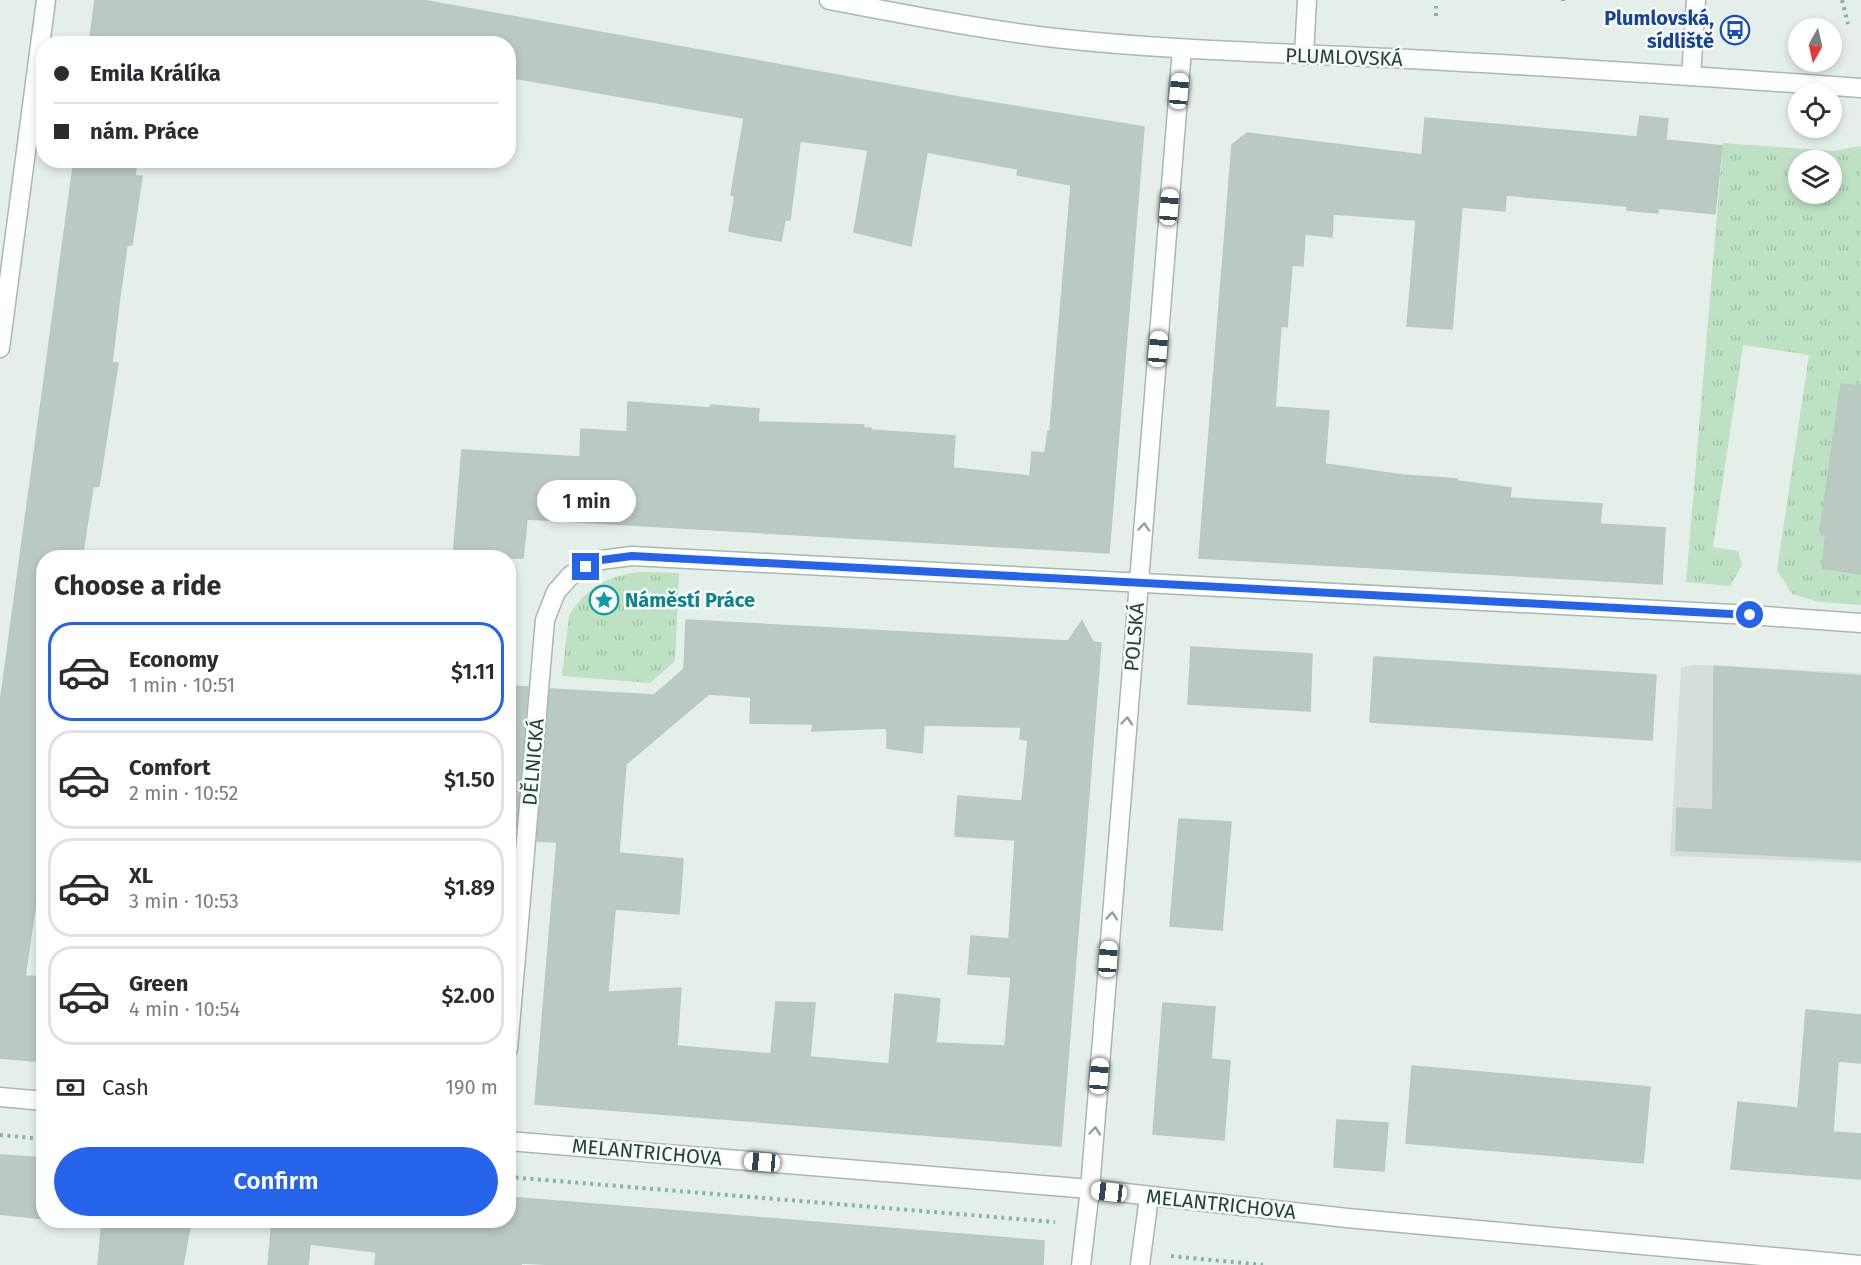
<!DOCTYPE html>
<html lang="en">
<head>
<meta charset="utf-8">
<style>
	:root { --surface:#fff; --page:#f2f2f3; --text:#2b2b33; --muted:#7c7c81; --line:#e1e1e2; --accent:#2563eb }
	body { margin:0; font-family:"Fira Sans",sans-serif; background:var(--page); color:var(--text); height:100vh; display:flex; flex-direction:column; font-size:22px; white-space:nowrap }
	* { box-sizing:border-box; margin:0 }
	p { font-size:20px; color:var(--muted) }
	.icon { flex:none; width:33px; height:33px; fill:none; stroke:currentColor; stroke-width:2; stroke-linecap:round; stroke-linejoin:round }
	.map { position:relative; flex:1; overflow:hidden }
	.sheet { position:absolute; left:36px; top:550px; width:480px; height:678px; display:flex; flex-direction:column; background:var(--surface); border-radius:24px; box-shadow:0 3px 9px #0003 }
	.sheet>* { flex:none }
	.hud { position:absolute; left:36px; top:36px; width:480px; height:132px; border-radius:24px; box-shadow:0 3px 9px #0003; display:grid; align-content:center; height:132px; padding:0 18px; background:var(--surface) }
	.needle { width:39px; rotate:188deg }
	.tools { position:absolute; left:1788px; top:18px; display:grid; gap:12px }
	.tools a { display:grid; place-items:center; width:54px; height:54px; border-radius:50%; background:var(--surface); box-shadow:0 3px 9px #0003; font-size:30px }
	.end { position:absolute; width:27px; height:27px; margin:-14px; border:8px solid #2563eb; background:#fff; box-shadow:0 0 0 3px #fff }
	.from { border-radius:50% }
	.bubble { position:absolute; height:42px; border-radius:21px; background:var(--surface); box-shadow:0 3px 9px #0003; font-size:20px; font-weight:600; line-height:42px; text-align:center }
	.car { position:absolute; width:18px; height:36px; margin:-18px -9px; border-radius:8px; box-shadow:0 0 4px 2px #0007; background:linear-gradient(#fff 24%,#345 0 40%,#fff 0 76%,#345 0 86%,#fff 0) }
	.hud b { display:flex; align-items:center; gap:21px; height:57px; font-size:22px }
	.hud b+b { border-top:2px solid var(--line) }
	.hud i { width:15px; height:15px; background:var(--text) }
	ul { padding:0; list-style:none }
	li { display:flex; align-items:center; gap:18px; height:99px; margin:0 12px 9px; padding:0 6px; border:3px solid var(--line); border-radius:24px }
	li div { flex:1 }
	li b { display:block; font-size:22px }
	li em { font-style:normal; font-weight:600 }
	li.current { border-color:var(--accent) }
	li>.icon { width:54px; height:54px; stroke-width:1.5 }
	h2 { padding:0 18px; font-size:27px; line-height:72px }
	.pay { display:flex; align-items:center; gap:15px; height:66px; padding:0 18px; font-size:22px }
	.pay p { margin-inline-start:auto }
	.action { display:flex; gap:12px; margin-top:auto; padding:12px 18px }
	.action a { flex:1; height:69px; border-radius:36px; background:var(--accent); color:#fff; font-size:24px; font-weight:600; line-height:69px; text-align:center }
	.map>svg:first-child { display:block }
</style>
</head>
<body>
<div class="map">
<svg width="1861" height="1265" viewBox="0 0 1861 1265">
	<defs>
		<pattern id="grass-tufts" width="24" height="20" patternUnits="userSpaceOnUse" patternTransform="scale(1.5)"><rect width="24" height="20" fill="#bde1c2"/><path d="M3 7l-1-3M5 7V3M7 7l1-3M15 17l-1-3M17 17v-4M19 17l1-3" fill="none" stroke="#a2c2a7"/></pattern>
	</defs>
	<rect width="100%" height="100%" fill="#e5efe9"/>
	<path fill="#d3dfd8" d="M1695,665L1861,673V863L1670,856L1681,667Z"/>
	<g fill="url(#grass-tufts)" fill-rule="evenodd">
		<path d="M1723,143L1833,151L1861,146V605L1819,602L1792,594L1777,570L1809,355L1743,345L1713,547L1738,551L1742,565L1730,586L1686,582ZM1798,160H1832V194H1798Z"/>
		<path d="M640,572L679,573L675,661L650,683L562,676L569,615C587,587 607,576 640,572Z"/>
	</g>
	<g fill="#bacac2" stroke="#b7c9bf" stroke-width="1.5" fill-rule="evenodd">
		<path d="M95,0H422L970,99L1144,127L1109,553L527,519L523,558H453L462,450L580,457L581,429L627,432L628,402L711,408V405L759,409L758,422L864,425L863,428H871V430L955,436L953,468L1030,476L1032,452L1045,453L1048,431H1050L1071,185L1017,175L1018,169L927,152L911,246L854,232L868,150L800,141L790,220H785L781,241L752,236L729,231L735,196L731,195L744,118L508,77V44H130L90,38Z"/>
		<path d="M1640,116L1668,119L1666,140L1722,146L1715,214L1658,208V213L1627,210V206L1506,195L1505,211L1462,207L1452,329L1407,326L1416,220L1333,214L1332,237L1305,234L1303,266L1292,265L1287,327L1281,326L1275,407L1329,411L1325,464L1402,475L1457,479V481L1511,488L1510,498L1602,504L1600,524L1665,528L1662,584L1199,558L1232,145L1247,133L1422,155L1425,118L1637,137Z"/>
		<path d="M74,160H137L135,176H142L132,245H127L119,303L112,363H118L99,486L93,487L82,558H44V847L25,976L44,977V1062L0,1058V704Z"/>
		<path d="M1841,384L1861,386V574L1822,568L1826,533L1820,532Z"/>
		<path d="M686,620L1068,641L1082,621L1093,642L1101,643L1061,1146L535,1104L557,842L537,841L550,689L654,695L684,669ZM709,694L751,697L750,723L813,724L812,731L887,728V748L922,753L924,725L1021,727L1020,739L1028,740L1022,801L958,796L955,836L1015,840L1009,939L971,936L968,974L1011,977L1005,1046L936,1043L940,999L895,994L889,1064L810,1057L815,1003L776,1002L771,1054L677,1046L681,988L608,992L615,909L679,914L681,889L683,859L619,853L626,764Z"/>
		<path d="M1191,647L1312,654L1310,711L1188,704Z"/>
		<path d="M1374,657L1656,675L1652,740L1370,722Z"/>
		<path d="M1714,666L1861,676V860L1676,850L1677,808L1713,810Z"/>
		<path d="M508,686L528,687L515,840H508Z"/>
		<path d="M1179,819L1231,822L1222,930L1170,926Z"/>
		<path d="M1163,1003L1215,1007L1211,1059L1230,1061L1224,1140L1153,1134Z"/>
		<path d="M1806,1010L1861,1015V1063L1838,1061L1833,1132L1861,1134V1179L1731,1169L1738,1102L1798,1108Z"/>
		<path d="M1412,1066L1650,1087L1643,1163L1406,1143Z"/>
		<path d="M1337,1120L1388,1123L1384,1171L1334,1167Z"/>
		<path d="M0,1155L44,1158V1219L0,1214Z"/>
		<path d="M508,1197L1044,1241L1043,1265H561L521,1263V1265H375L376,1252L310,1244L308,1265H268L272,1221H508Z"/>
		<path d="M102,1221H191L183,1265H98Z"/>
	</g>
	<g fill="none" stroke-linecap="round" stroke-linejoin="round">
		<g stroke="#a7b8af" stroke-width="21">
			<g id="lane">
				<path d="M1691,76L1696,0"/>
				<path d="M1081,1265L1090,1189"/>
				<path d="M1140,1265L1149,1197"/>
			</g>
		</g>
		<g stroke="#a7b8af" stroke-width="21">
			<g id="street">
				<path d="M1304,55L1307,0"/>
				<path d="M0,348L46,0"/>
				<path d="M508,1049L545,620L556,592L571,575L601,560L632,556L1751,615L1861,623"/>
				<path d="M0,1097L44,1101"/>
				<path d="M508,1141L1090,1189L1347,1218L1861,1265"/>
				<path d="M1090,1189L1182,49"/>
			</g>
		</g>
		<g stroke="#a3bcaf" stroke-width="21">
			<path id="secondary" d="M829,0C904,14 979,29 1055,38C1173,51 1291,53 1409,59C1560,67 1710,77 1861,88"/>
		</g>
		<g stroke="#84b59e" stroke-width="4" stroke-dasharray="3 4.5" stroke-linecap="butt">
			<path d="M1842,0L1848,24"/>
			<path d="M1563,1V0"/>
			<path d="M1436,16V6"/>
			<path d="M0,1135L44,1139"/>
			<path d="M508,1177L1055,1222"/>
			<path d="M1171,1256L1263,1265"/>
		</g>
		<use href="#lane" stroke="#fff" stroke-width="18"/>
		<use href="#street" stroke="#fff" stroke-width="18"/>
		<use href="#secondary" stroke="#fff" stroke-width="18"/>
	</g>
	<defs><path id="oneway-chevron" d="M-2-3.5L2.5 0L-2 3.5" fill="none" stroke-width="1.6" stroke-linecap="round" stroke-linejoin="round" transform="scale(1.5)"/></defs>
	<g stroke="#90a19a">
		<use href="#oneway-chevron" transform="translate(1144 527) rotate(-85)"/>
		<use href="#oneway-chevron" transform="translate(1127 721) rotate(-85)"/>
		<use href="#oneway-chevron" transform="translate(1112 916) rotate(-85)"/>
		<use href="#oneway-chevron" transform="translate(1095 1131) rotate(-85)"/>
	</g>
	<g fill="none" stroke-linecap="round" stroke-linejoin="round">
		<path stroke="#2563eb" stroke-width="8" d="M586,567L601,560L632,556L1750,615"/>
	</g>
	<defs>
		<g id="bus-ring" transform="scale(1.5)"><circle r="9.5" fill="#f6fbf8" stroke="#1a4fb4" stroke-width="1.5"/><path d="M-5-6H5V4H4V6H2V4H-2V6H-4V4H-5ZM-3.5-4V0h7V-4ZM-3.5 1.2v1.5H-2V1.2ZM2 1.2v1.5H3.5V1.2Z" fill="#1a4fb4"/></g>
		<g id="sight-ring" transform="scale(1.5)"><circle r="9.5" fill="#f6fbf8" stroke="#0f9aa8" stroke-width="1.5"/><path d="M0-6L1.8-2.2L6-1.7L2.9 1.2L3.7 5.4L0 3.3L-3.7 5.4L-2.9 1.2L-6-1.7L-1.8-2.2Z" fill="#0f9aa8"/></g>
	</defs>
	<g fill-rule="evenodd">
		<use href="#bus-ring" x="1735" y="30"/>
		<use href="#sight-ring" x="604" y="600"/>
	</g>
	<g text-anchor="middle" stroke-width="5" stroke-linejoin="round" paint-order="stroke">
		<g font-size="20" font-weight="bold" fill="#164399" stroke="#f6fbf8" text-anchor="end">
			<text x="1714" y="25">Plumlovská,<tspan x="1714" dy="23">sídliště</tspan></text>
		</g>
		<g font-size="20" fill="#224335" stroke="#f6fbf8">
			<text transform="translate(1344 57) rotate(2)" y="7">PLUMLOVSKÁ</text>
			<text transform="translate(1134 637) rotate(-85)" y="7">POLSKÁ</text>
			<text transform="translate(533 762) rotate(-85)" y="7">DĚLNICKÁ</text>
			<text transform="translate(647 1152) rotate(5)" y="7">MELANTRICHOVA</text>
			<text transform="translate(1221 1204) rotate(6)" y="7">MELANTRICHOVA</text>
		</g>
		<g font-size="20" font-weight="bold" fill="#0d838f" stroke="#f6fbf8" text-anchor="start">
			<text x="625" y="607">Náměstí Práce</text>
		</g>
	</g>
</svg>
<div class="tools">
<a><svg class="needle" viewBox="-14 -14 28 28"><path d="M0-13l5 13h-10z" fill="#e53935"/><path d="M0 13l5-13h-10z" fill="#7c7c81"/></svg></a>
<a><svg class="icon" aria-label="locate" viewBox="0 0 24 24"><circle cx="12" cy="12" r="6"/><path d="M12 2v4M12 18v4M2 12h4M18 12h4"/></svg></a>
<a><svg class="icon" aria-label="layers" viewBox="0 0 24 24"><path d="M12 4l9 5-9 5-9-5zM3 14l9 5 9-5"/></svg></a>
</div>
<i class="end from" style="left:1750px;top:615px"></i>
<i class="end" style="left:586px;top:567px"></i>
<div class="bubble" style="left:537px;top:480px;width:99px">1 min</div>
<i class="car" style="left:1179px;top:91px;rotate:5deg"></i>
<i class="car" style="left:1169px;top:207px;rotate:5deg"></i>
<i class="car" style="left:1158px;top:349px;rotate:5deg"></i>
<i class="car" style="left:1108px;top:959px;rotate:4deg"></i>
<i class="car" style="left:1099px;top:1076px;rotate:5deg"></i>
<i class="car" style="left:762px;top:1162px;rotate:275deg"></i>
<i class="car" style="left:1109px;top:1192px;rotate:277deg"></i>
<div class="hud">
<b><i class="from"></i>Emila Králíka</b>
<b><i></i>nám. Práce</b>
</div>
<section class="sheet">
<h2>Choose a ride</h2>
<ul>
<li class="current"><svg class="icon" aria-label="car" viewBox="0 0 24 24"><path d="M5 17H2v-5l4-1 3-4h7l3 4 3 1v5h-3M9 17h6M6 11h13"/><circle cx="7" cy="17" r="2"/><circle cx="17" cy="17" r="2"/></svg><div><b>Economy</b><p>1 min · 10:51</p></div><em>$1.11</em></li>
<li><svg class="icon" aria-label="car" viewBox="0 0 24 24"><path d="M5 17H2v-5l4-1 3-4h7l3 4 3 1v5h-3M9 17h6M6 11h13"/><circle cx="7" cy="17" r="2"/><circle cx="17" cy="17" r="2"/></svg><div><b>Comfort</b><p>2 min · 10:52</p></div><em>$1.50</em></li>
<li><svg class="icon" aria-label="car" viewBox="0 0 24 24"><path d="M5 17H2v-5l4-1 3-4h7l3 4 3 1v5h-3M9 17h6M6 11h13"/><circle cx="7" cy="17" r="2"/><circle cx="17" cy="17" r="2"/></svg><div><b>XL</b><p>3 min · 10:53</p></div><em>$1.89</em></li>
<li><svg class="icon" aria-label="car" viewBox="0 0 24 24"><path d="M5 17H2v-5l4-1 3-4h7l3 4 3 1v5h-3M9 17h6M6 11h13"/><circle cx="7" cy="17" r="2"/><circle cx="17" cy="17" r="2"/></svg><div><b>Green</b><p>4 min · 10:54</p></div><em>$2.00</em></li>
</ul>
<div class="pay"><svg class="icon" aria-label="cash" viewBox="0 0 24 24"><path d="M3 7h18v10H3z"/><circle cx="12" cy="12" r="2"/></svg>Cash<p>190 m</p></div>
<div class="action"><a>Confirm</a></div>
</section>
</div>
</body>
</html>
